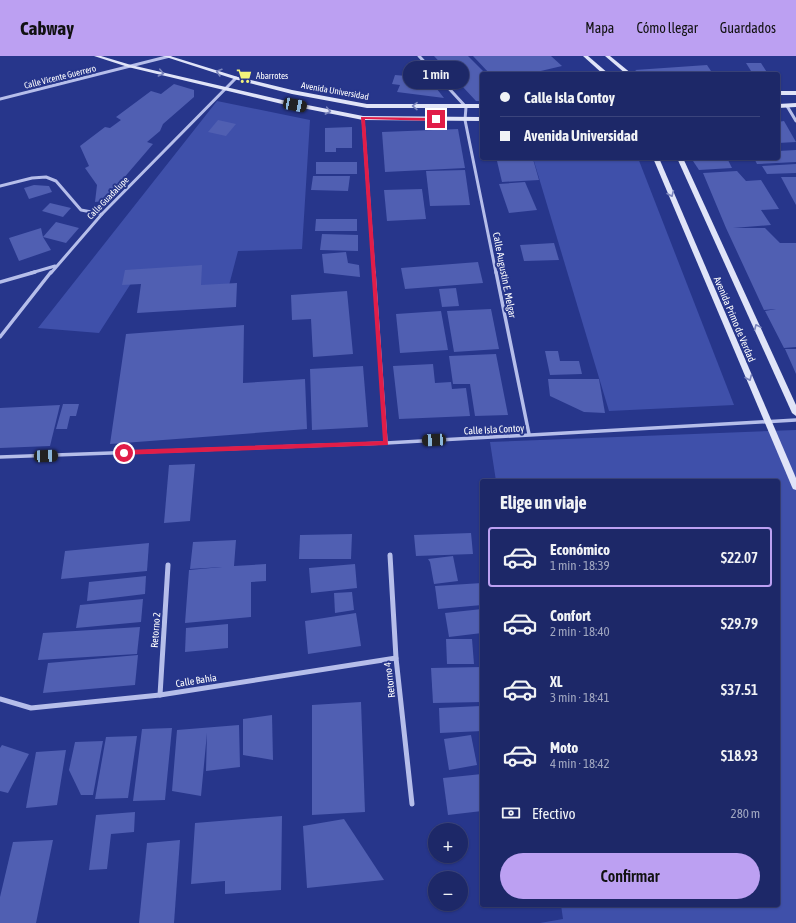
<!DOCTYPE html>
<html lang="es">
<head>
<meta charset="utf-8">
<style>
	:root { --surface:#1d2868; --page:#2a3471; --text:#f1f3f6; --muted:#a0a6c0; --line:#3b447c; --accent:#bca0f2 }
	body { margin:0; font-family:"Asap Condensed",sans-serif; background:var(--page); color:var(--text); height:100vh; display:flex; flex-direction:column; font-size:15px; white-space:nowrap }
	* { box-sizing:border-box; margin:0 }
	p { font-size:13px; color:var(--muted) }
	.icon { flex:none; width:22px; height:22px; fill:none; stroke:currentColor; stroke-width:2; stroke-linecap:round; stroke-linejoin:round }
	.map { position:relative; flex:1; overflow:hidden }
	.details { position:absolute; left:480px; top:423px; width:300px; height:428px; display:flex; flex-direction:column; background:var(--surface); border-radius:4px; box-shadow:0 1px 3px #0004,0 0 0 1px var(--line) }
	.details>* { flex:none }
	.banner { position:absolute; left:480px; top:16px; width:300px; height:88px; border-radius:4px; box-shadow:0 1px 3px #0004,0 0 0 1px var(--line); display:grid; align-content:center; height:88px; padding:0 20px; background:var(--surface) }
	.tools { position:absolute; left:428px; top:767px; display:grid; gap:8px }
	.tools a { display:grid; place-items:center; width:40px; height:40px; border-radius:50%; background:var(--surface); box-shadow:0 1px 3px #0004,0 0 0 1px var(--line); font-size:20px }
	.end { position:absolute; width:18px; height:18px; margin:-9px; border:5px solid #e11d48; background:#fff; box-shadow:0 0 0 2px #fff }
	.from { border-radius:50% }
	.bubble { position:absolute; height:28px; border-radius:14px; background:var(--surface); box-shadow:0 1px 3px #0004,0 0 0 1px var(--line); font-size:13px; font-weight:600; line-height:28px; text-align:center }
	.car { position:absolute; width:12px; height:24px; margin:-12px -6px; border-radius:5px; box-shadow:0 0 3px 1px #0007; background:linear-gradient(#222 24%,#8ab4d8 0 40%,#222 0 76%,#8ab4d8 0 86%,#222 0) }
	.banner b { display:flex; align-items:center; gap:14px; height:38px; font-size:15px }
	.banner b+b { border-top:1px solid var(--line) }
	.banner i { width:10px; height:10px; background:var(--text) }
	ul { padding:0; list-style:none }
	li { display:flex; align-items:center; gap:12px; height:60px; margin:0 8px 6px; padding:0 12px; border:2px solid transparent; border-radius:4px }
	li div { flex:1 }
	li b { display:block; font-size:15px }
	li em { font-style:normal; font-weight:600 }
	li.on { border-color:var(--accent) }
	li>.icon { width:36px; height:36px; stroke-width:1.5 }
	h2 { padding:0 20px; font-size:18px; line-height:48px }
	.pay { display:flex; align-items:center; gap:10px; height:44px; padding:0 20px; font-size:15px }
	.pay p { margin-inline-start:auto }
	.primary-button { display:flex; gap:8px; margin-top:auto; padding:8px 20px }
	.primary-button a { flex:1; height:46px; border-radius:24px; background:var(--accent); color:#111; font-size:16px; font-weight:600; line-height:46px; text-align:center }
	header { display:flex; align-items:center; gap:24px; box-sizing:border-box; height:56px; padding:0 20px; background:var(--accent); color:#111 }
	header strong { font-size:19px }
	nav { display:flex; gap:22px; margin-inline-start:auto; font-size:14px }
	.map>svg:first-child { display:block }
</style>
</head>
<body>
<header>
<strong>Cabway</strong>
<nav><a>Mapa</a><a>Cómo llegar</a><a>Guardados</a></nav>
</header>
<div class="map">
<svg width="796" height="867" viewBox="0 0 796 867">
	<rect width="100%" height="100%" fill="#27368b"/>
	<g fill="#3f50aa">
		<path d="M217,45L310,64L302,193L238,195L227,237L137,218L99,277L38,272Z"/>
		<path d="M533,102H638L734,349L609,355Z"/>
		<path d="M796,374V867H540L563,863L561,849H778V425H496L490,386Z"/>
	</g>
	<g fill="#505fb2">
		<path d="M434,0H468L486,18H482V45H476Z"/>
		<path d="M473,0H551L562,10L528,18H490Z"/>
		<path d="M746,7H761L768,18H748L746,15H751Z"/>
		<path d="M707,9L713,18H641L635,14Z"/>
		<path d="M572,15H593L595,18H573Z"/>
		<path d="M395,19L418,21L417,26L433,28L444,42L397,36L400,29L392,28Z"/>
		<path d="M174,28L194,34V41L163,68L160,75L147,86L153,88L104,145L95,146L97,129L85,112L89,110L80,90L105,71L110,72L121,64L116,61L151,35L161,38Z"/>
		<path d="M218,64L236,68L226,80L208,76Z"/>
		<path d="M784,65L796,86L778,87V66Z"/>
		<path d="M352,71V92H336V96H325V72Z"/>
		<path d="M458,73L465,112L385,116L382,76Z"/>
		<path d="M796,94V106L757,108L754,102H778V95Z"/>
		<path d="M691,102H727L732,112L699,114Z"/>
		<path d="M533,103L539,124L502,126L497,105Z"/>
		<rect x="316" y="106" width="41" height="12"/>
		<path d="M796,108V117L767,118L762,110Z"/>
		<path d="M465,114L470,149L430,150L426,115Z"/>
		<path d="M737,115L746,125L761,124L779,153L761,154L771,169L733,172H765L780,187H796V291L784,292L765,255L776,253L764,254L726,172L703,117Z"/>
		<path d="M313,120H350L348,135L311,134Z"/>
		<path d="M781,121H796V149L790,138Z"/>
		<path d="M525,126L537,154L509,157L499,128Z"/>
		<path d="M34,129L49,130L52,136L29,143L24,132Z"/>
		<path d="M422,133L426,163L387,165L384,134Z"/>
		<path d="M50,147L71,152L63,161L42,155Z"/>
		<path d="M316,163H357V175H315Z"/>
		<path d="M56,166L79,172L66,187L43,181L51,194L19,205L9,182L41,172L43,181Z"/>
		<path d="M322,178L358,179V195L320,194Z"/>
		<path d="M554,187L559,204L524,205L520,189Z"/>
		<path d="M346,196L348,207L359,209L360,221L324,217L322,198Z"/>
		<path d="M478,206L483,227L405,233L401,212Z"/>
		<path d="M202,209L201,229L237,227L236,251L137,257L141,228L122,229L125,214Z"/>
		<path d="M456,232L459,250L442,251L439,233Z"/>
		<path d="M347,235L353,298L313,301L311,263L292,264L291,239Z"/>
		<path d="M491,253L499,293L454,296L447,255Z"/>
		<path d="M441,255L448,294L400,297L396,258Z"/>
		<path d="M244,269L243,327L305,323L307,373L110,388L126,278Z"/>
		<path d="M785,293H796V318L793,311Z"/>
		<path d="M545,295H558L560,305H579L582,318L550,319Z"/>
		<path d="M496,298L508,359L475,360L470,328H453L449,300Z"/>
		<path d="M433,308L435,327L451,326L452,333L466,332L470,360L399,363L393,310Z"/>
		<path d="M363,310L368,371L312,374L310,313Z"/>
		<path d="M548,323H599L605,357L584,356L550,340Z"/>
		<path d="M63,348H79L76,360H70L67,373H56Z"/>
		<path d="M60,349L50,390L0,392V352Z"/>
		<path d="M195,408L190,465L164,467L169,409Z"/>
		<path d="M471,477L473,498L416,500L414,479Z"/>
		<path d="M352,478L351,503H299L300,479Z"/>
		<path d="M236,484L234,510L266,508V525L251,526V561L185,567L189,514L222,511L190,513L193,486Z"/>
		<path d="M149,487L147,515L61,523L65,495Z"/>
		<path d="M453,500L458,525L434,528L430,506L428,503Z"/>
		<path d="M355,508L357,532L311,537L309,512Z"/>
		<path d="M146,520L145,538L87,545L89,526Z"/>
		<path d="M482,527V549L438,553L435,530Z"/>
		<path d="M352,536L354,554L335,557L334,537Z"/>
		<path d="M143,543L141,566L76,572L80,549Z"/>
		<path d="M482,553V577L449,581L445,557Z"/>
		<path d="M356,557L361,590L308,598L305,565Z"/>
		<path d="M228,568V592L185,596L186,572Z"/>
		<path d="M140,571L137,598L38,604L43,577Z"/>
		<path d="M446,583H472L474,608H447Z"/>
		<path d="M138,599L135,629L43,637L48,607Z"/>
		<path d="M482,611V646L433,647L431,612Z"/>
		<path d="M361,646L365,756L312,759V649Z"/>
		<path d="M481,650L482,675L440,677L439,652Z"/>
		<path d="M272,659L273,704L243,699V663Z"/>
		<path d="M239,669L240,711L206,715L207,677L201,740L172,735L177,674Z"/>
		<path d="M172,672L165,744L133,745L142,673Z"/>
		<path d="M471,679L477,709L449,714L444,683Z"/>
		<path d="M137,680L128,742L95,743L106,681Z"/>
		<path d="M103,685L93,739H81L69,714L75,686Z"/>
		<path d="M2,689L29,698L8,737L0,735V692Z"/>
		<path d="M66,694L57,749L26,752L36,696Z"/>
		<path d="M482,718V755L448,759L443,722Z"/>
		<path d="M135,756L134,776L111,778L107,813L89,814L96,759Z"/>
		<path d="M282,760L281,834L225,838V825L191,828L195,767Z"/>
		<path d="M344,763L384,824L307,832L303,770Z"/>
		<path d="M53,784L36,867H0V841L13,786Z"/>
		<path d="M180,784L174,867H139L147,787Z"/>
	</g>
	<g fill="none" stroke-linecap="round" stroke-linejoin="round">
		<g stroke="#b6beea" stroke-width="3">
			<path d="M419,0L466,51L465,64L496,217"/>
			<path d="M0,43L170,0"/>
			<path d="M787,50L796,65"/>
			<path d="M363,62L374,217"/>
			<path d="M0,130L32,122L46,121L56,125L81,154L102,158"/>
			<path d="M31,217L55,210"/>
			<path d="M51,217L102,158L236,22"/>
		</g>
		<g stroke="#b6beea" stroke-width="3.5">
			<path d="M374,216L386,387"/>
			<path d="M496,216L529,378"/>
			<path d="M0,226L35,216"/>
			<path d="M0,281L51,216"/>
			<path d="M0,401L386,387L796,364"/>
		</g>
		<g stroke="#b6beea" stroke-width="5">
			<path d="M390,499L396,602L412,748"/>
			<path d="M160,639L168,509"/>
			<path d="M0,643L31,652L160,639L396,602"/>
		</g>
		<g fill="#e0e4f8" fill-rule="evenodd">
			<path d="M94,0H101L131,9L282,44L363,60L482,61V65L363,64L282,48L128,11Z"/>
			<path d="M163,0H170L238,21L292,34L367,48H482V52H367L292,38L234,23Z"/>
			<path d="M583,0H588L609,18H603Z"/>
			<path d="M605,0H610L632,18H626Z"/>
			<rect x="778" y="35" width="18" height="4"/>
			<path d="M796,47V51L778,52V48Z"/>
			<path d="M653,102H659L796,422V434L793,433L792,431Z"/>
			<path d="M677,102H683L796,349V360L792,357Z"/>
		</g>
	</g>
	<defs><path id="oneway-chevron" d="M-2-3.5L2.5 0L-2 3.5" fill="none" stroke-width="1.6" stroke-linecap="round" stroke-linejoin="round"/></defs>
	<g stroke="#7a84bc">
		<use href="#oneway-chevron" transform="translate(219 16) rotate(-163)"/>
		<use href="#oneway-chevron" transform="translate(161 17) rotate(13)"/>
		<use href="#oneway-chevron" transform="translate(415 50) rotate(-179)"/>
		<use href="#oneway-chevron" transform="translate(328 55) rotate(11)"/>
		<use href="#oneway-chevron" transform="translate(671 138) rotate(67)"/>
		<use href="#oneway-chevron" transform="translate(757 271) rotate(-114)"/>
		<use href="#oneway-chevron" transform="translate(749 322) rotate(67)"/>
	</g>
	<path fill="#e11d48" d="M361,61L436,62L438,63L436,65L365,63L388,389L121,399V395L124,394L383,385Z"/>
	<defs>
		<g id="supermarket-bare" transform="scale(1.2)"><path d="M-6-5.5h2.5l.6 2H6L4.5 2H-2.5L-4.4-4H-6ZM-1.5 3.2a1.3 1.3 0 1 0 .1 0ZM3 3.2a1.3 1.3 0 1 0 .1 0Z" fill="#f2f27b" stroke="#27368b" stroke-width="2.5" paint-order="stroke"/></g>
	</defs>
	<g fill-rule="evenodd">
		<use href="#supermarket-bare" x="244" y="20"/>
	</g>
	<g text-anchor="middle" stroke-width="4" stroke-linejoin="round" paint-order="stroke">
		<g font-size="9" fill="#fff" stroke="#27368b" text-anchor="start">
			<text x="256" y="23">Abarrotes</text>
		</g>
		<g font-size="9" fill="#fff" stroke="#27368b">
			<text transform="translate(60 21) rotate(-14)" y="3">Calle Vicente Guerrero</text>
			<text transform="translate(335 35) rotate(10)" y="3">Avenida Universidad</text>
			<text transform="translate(108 142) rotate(-46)" y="3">Calle Guadalupe</text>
		</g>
		<g font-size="10" fill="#fff" stroke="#27368b">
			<text transform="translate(505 219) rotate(79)" y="4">Calle Augustin E. Melgar</text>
			<text transform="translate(735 263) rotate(67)" y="4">Avenida Primo de Verdad</text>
			<text transform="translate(494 373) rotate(-3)" y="4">Calle Isla Contoy</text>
			<text transform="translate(155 574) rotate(-86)" y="4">Retorno 2</text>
			<text transform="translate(196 624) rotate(-9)" y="4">Calle Bahía</text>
			<text transform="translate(389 624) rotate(-97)" y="4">Retorno 4</text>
		</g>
	</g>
</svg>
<div class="tools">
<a>+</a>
<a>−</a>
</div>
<i class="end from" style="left:124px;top:397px"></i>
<i class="end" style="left:436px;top:63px"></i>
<div class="bubble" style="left:403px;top:5px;width:66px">1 min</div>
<i class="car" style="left:295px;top:49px;rotate:101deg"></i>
<i class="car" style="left:434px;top:384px;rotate:267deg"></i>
<i class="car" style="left:46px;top:400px;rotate:88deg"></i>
<div class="banner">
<b><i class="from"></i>Calle Isla Contoy</b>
<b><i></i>Avenida Universidad</b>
</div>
<section class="details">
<h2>Elige un viaje</h2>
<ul>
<li class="on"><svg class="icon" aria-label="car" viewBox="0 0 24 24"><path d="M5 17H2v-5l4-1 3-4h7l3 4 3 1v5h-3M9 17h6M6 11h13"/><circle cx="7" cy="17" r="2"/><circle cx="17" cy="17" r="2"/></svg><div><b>Económico</b><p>1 min · 18:39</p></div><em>$22.07</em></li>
<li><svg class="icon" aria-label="car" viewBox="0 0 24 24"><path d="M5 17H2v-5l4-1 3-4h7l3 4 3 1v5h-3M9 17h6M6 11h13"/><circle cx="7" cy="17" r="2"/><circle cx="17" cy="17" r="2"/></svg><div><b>Confort</b><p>2 min · 18:40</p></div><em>$29.79</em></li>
<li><svg class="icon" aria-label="car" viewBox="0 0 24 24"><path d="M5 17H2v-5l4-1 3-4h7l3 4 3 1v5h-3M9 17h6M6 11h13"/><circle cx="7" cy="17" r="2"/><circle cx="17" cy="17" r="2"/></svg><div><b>XL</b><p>3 min · 18:41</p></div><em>$37.51</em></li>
<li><svg class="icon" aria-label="car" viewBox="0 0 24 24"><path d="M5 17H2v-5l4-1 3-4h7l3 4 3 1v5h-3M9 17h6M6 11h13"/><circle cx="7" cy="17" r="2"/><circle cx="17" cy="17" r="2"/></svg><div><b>Moto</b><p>4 min · 18:42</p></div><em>$18.93</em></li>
</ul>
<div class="pay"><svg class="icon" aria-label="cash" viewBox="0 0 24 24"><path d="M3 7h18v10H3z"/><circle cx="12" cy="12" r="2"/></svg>Efectivo<p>280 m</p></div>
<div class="primary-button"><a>Confirmar</a></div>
</section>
</div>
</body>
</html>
